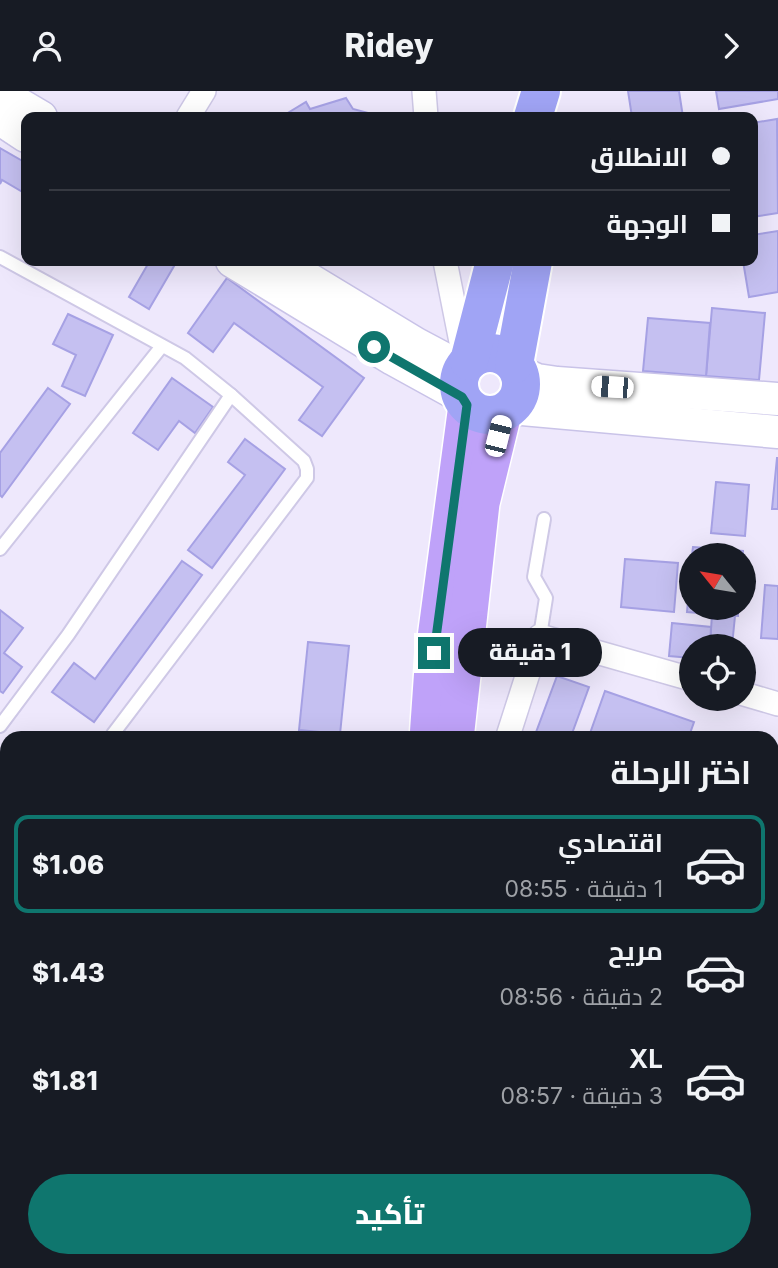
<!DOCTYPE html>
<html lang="ar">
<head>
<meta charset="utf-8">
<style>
	:root { --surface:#171b24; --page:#242831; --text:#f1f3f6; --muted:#9ea1a6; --line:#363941; --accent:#0f766e }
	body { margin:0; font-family:Inter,Cairo,sans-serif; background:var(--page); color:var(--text); direction:rtl; height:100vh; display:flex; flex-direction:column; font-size:26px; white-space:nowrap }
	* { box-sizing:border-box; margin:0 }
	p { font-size:23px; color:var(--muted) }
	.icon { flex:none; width:38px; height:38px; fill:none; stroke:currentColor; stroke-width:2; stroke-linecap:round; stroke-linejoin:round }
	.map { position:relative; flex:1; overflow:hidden; direction:ltr }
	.details { position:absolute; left:0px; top:640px; width:779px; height:537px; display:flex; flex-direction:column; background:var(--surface); border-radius:21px 21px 0 0; box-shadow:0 7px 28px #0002; direction:rtl }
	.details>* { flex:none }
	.guide { position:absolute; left:21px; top:21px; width:737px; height:154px; border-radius:14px; box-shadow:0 7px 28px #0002; direction:rtl; display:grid; align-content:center; height:154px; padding:0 28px; background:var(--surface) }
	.needle { width:46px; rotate:300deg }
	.controls { position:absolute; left:679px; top:452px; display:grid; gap:14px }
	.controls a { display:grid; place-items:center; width:77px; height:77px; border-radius:50%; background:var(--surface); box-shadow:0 7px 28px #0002; font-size:35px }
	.end { position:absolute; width:32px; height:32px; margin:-16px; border:9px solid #0f766e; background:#fff; box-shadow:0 0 0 4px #fff }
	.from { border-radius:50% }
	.bubble { position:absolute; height:49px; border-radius:24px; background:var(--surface); box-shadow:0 7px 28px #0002; font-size:23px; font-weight:800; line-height:49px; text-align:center; direction:rtl }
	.car { position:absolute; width:21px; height:42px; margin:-21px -10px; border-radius:9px; box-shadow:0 0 5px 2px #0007; background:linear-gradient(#fff 24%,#345 0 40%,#fff 0 76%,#345 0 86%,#fff 0) }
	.guide b { display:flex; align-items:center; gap:24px; height:66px; font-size:26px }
	.guide b+b { border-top:2px solid var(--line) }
	.guide i { width:18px; height:18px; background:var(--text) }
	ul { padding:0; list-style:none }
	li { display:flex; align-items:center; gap:21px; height:98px; margin:0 14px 10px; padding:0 14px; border:4px solid transparent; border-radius:14px }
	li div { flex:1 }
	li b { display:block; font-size:26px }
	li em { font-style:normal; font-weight:800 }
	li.selected { border-color:var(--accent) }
	li>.icon { width:63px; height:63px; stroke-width:1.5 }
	h2 { padding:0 28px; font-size:32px; line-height:84px }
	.cta { display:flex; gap:14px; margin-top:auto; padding:14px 28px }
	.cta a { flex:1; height:80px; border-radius:42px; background:var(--accent); color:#fff; font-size:28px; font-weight:800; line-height:80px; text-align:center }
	header { display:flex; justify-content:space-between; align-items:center; height:91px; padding:0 28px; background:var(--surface); font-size:32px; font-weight:800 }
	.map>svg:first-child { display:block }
</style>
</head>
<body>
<header><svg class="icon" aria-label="forward" viewBox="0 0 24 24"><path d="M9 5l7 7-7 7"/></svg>Ridey<svg class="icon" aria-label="person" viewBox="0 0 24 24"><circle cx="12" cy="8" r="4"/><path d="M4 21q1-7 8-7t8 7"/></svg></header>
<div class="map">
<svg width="778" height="1177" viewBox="0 0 778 1177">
	<rect width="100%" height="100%" fill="#eee8fc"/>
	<path fill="#eac6e0" d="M7,1007V1171H96V1177H0V1011Z"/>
	<g fill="#c5c0f1" stroke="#a6a1e4" stroke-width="2">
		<path d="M628,0H679L683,26H632Z"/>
		<path d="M716,0H778V8L719,18Z"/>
		<path d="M346,7L353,18L383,26H288L286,23L306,11L310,18Z"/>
		<path d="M777,28L778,122L752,126V32Z"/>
		<path d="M0,57L26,72V103L2,89L0,93Z"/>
		<path d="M778,140V201L749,206L743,170H752V144Z"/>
		<path d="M142,170H177L149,218L129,206L148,173Z"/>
		<path d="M227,187L364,287L322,345L299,329L323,296L234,232L213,261L188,242Z"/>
		<path d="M712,217L765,222L759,289L706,285Z"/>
		<path d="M68,223L113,244L85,305L62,295L76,264L53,253Z"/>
		<path d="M648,227L710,232L706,285L643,280Z"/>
		<path d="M172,287L213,316L195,342L179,330L158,359L133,342Z"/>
		<path d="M48,297L70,313L2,406L0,404V362Z"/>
		<path d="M245,348L285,378L212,477L188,459L245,384L228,371Z"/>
		<path d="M777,367H778V418H772Z"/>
		<path d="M716,391L749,394L745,445L711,442Z"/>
		<path d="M693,456L743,460V464H692Z"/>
		<path d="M625,468L678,472L674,521L621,516Z"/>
		<path d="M182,470L202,484L94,631L52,601L74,572L95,588Z"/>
		<path d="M691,475V516H738V525L687,521Z"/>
		<path d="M765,494L778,495V548L761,547Z"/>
		<path d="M0,519L23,537L4,562L22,576L3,602L0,600Z"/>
		<path d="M712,523L735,525L732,555H710Z"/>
		<path d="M672,532L711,536L710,555H691V567L669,565Z"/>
		<path d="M308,551L349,555L340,643L299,639Z"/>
		<path d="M557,585L589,596L570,648H544L535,644Z"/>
		<path d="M605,600L694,631L688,648H588Z"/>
		<path d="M772,660L778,663V728L772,726Z"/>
		<path d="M772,726L778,728V782L772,779Z"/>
		<path d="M772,827L778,828V850L772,849Z"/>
		<path d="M778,1129V1177H769L772,1171Z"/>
		<rect x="218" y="1171" width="50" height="6"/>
		<path d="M289,1171H333L334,1177H289Z"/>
	</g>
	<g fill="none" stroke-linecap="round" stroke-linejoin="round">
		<g stroke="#cec8e6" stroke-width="16">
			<g id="lane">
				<path d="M0,166L185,267L231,304L68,544L0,635"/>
				<path d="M0,458L162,255"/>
				<path d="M540,545L546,507L534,486L544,428"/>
				<path d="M113,643L307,387V378L304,370L231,304"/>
			</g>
		</g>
		<g stroke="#cec8e6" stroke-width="26">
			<g id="street">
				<path d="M424,0L426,26"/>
				<path d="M188,26L204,0"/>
				<path d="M445,170L464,266"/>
				<path d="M744,603L778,613"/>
				<path d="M507,648L540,545L691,588"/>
				<path d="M772,799L778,801"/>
				<path d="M772,962L778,963"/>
				<path d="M516,1171L548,1177"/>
			</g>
		</g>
		<g stroke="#c9c3e8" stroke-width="35">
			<g id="secondary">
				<path d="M0,2L41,26"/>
				<path d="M0,28L26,45"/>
				<path d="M232,170L393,268L462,306"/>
				<path d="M279,170L416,253L463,278"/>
				<path d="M519,281L537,289L557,292L778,308"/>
				<path d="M511,317L778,341"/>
			</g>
		</g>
		<g stroke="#fff" stroke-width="40">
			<g id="primary">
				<path d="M428,648L434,562L467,314"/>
				<path d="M455,648L481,412L503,322"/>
				<path d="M416,1171V1177"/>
			</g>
		</g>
		<g stroke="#fff" stroke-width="42">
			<g id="highway">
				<path d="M533,26L541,0"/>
				<circle cx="490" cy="293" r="31"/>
				<path d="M469,270L495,170"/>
				<path d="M514,273L533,170"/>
			</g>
		</g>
		<use href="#lane" stroke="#fff" stroke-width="12"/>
		<use href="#street" stroke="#fff" stroke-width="23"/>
		<use href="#secondary" stroke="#fff" stroke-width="32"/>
		<use href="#primary" stroke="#bfa2f9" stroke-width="37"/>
		<use href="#highway" stroke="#a0a4f5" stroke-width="38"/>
	</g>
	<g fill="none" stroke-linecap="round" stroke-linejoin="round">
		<path stroke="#0f766e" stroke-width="9" d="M374,256L462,306L467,314L434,562"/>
	</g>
</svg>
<div class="controls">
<a><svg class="needle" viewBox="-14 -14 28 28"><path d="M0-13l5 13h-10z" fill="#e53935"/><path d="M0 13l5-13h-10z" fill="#9ea1a6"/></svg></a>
<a><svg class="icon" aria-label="locate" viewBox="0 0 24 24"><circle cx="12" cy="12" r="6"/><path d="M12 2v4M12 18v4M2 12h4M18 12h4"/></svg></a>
</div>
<i class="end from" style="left:374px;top:256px"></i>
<i class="end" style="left:434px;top:562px"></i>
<div class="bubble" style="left:458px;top:537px;width:144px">1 دقيقة</div>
<i class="car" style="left:612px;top:296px;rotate:274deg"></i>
<i class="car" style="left:498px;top:345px;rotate:14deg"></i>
<div class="guide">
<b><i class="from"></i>الانطلاق</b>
<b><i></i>الوجهة</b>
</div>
<section class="details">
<h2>اختر الرحلة</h2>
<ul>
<li class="selected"><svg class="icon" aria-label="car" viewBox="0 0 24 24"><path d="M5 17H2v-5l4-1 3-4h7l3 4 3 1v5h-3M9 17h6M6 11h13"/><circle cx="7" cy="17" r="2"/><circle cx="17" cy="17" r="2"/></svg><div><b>اقتصادي</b><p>1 دقيقة · 08:55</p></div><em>$1.06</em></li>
<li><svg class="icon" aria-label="car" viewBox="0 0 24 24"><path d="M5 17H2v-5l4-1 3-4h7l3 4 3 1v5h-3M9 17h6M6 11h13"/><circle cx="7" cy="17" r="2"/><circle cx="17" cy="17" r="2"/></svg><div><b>مريح</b><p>2 دقيقة · 08:56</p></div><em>$1.43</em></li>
<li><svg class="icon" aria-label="car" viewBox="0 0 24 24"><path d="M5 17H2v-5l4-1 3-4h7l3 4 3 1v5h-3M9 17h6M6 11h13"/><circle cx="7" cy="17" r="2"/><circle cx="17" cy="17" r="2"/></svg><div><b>XL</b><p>3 دقيقة · 08:57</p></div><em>$1.81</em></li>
</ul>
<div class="cta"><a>تأكيد</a></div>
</section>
</div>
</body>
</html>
